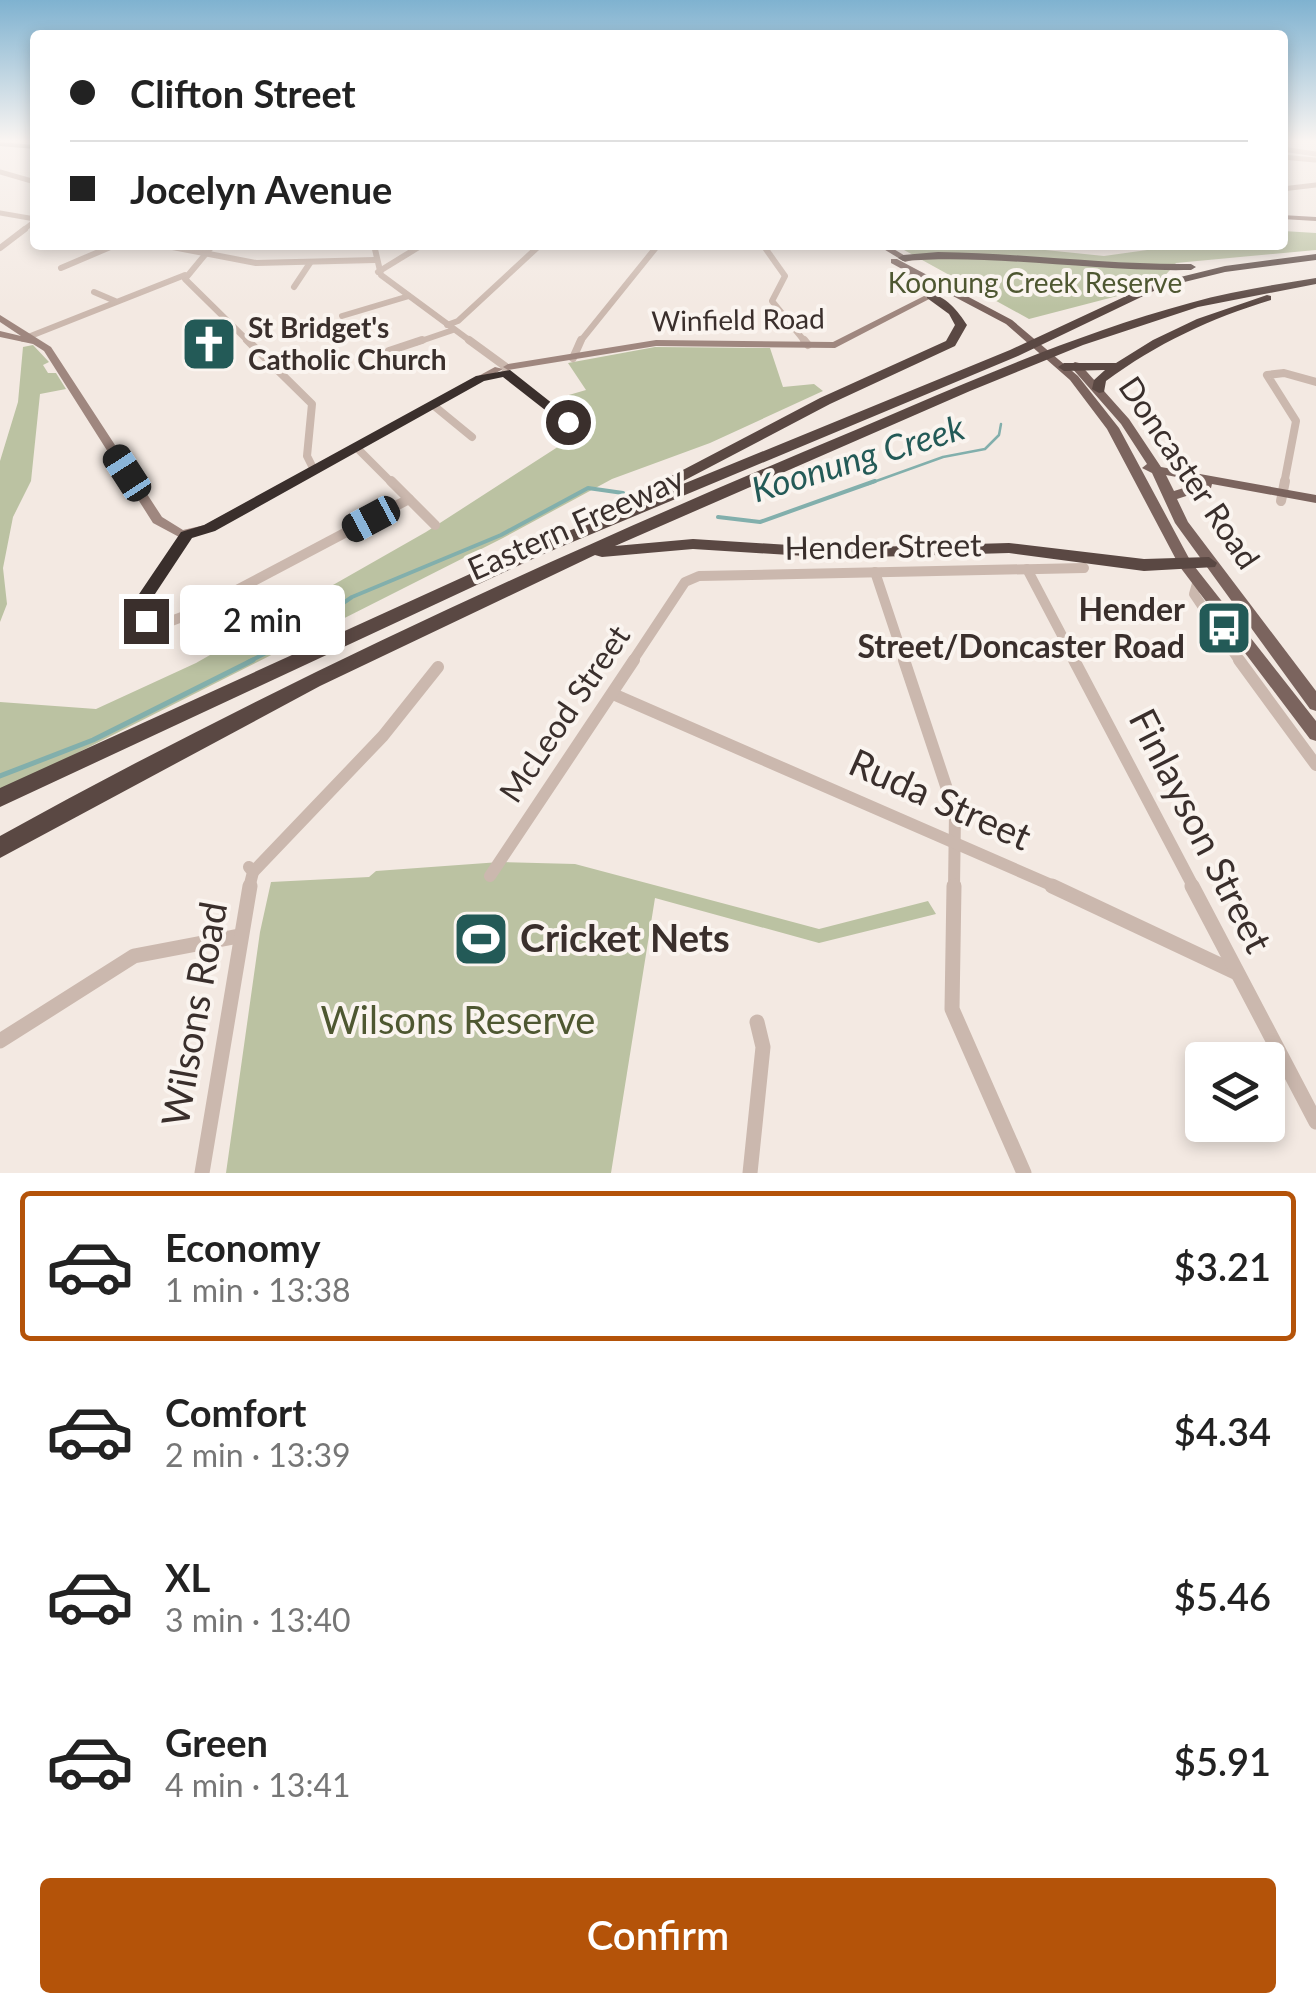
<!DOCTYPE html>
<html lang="en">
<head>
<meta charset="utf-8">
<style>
	:root { --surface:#fff; --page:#f2f2f2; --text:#222; --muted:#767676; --line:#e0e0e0; --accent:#b45309 }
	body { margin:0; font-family:Lato,sans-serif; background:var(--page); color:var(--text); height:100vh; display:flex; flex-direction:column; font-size:38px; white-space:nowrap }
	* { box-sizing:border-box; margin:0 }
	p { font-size:32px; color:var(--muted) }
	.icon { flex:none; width:55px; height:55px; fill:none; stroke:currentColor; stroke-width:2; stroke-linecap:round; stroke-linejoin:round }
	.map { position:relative; height:1173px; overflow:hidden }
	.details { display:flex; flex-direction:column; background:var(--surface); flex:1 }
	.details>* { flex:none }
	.top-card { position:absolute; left:30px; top:30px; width:1258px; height:220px; border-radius:10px; box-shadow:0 5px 15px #0003; display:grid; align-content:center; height:220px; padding:0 40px; background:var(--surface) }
	.buttons { position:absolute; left:1185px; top:1042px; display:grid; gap:20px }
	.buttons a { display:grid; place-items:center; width:100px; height:100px; border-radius:10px; background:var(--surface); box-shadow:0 5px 15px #0003; font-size:50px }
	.end { position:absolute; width:45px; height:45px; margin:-22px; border:12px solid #3a2f2c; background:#fff; box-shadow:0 0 0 5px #fff }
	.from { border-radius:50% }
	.bubble { position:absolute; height:70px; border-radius:10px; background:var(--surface); box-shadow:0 5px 15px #0003; font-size:32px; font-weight:600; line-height:70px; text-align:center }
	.car { position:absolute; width:30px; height:60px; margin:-30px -15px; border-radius:12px; box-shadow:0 0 8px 2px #0007; background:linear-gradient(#222 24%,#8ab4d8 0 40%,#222 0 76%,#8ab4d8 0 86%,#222 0) }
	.top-card b { display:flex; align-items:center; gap:35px; height:95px; font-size:38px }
	.top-card b+b { border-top:2px solid var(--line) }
	.top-card i { width:25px; height:25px; background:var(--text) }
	ul { padding:18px 0 0; list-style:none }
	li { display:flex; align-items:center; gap:30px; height:150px; margin:0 20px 15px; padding:0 20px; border:5px solid transparent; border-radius:10px }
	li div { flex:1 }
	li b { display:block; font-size:38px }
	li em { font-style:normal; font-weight:600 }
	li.selected { border-color:var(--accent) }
	li>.icon { width:90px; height:90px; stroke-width:1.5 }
	.button { display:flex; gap:20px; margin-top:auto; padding:20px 40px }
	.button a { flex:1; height:115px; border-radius:10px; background:var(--accent); color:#fff; font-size:40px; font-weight:600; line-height:115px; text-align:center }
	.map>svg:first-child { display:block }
</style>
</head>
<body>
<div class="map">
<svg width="1316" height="1173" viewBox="0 0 1316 1173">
	<rect width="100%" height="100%" fill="#f3e9e2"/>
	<g fill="#bbc2a2">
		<path d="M1283,231L1316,233V250L1176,263L1156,286L1029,319L895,245H996L1104,256L1183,245H1282Z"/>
		<path d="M33,345L49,362L43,365L48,373H56L66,389L40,394L31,481L13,517L3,568L7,604L0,622V461L18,402L23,347Z"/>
		<path d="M655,347L770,348L783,387L814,384L823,391L710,443L612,479L503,538L0,792V702L96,709L196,663L426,532L567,441L581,429L577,418L555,399L586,390L568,363Z"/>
		<path d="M500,862L575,864L819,929L928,901L936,914L819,943L655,898L611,1173H226L260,932L271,882L369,877L376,871Z"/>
	</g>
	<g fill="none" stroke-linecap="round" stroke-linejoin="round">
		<path stroke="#82afac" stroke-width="2.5" d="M868,484L943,457L985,449L999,435L1001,424"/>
		<g stroke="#82afac" stroke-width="4">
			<path d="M718,517L760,522L875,481"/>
			<path d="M248,662L282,645L352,597L501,535L588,488L623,493"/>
		</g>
		<path stroke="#82afac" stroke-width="5" d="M0,776L93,740L253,660"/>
		<g stroke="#cbb8ae" stroke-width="5">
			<path d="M1282,149L1316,154"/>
			<path d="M1282,157L1315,160"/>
			<path d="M0,172L35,182"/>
			<path d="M1282,189L1316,185"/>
			<path d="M0,213L35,219"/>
			<path d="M22,231L35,221"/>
		</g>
		<g stroke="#cbb8ae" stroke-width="6">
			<path d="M162,245L256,263L375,260"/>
			<path d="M213,245L185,279L250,343"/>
			<path d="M374,245L381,275L473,343"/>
			<path d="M763,245L785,276L772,301L806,343"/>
			<path d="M0,248L25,229"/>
			<path d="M61,268L115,245"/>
			<path d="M378,272L422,245"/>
			<path d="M294,287L310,263"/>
			<path d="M94,292L115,301"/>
			<path d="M342,316L409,296"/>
			<path d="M447,325L458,321L540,245"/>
			<path d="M23,339L185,275"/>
			<path d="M415,343L453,330"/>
			<path d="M579,343L658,245"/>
		</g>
		<g stroke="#cbb8ae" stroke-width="8">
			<path d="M247,340L312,404L307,456L314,470"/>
			<path d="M469,340L506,367"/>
			<path d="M804,340L808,345"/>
			<path d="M389,351L422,340"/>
			<path d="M573,358L581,340"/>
			<path d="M505,373L568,421"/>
			<path d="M433,405L472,437"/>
			<path d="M356,447L393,484"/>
			<path d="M1284,484L1296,421L1267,375L1284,373L1316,382"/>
		</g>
		<g stroke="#cbb8ae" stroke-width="10">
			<path d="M391,481L435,525"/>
			<path d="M1281,501L1285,481"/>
			<path d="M187,535L143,600L140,612L146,621L166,623L195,612L409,499"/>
			<path d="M1027,569L1076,662"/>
			<path d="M875,572L905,662"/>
			<path d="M1198,580L1194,594L1240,662"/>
			<path d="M632,662L685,582L699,576L1084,568"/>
		</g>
		<g stroke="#cbb8ae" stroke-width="12">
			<path d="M904,660L955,813L954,888"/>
			<path d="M1074,660L1194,888"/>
			<path d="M1239,660L1316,765"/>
			<path d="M613,694L1058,888"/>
			<path d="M249,867L253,872L249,888"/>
			<path d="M253,872L383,736L438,667"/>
			<path d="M490,876L634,660"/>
		</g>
		<g stroke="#cbb8ae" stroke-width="15">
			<path d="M954,886L952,1009L1024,1173"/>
			<path d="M1052,886L1237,973"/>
			<path d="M1192,886L1316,1122"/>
			<path d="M0,1041L134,956L239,936"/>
			<path d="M202,1173L250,886"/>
			<path d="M750,1173L763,1047L757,1022"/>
		</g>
		<g fill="#9f877f" fill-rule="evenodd">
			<path d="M0,142L35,145V149L0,146Z"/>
			<path d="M1282,215L1316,217V221L1282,219Z"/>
			<path d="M928,294L935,296L835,348L656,346L508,370L503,367L508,364L656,340L833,342Z"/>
			<path d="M0,315L51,347L162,517L183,530L205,525L495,367L503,369L213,531L181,538L153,523L44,351L33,344L0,337V331L21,336L0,322Z"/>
		</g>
		<g fill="#7b645e" fill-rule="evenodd">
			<path d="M877,245H887L912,260L905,262Z"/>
			<path d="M891,259H897L1012,320L1078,376L1119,428L1191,562L1316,721V741L1310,739L1180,567L1107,429L1070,380L1006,324L915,276L936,296L928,298L902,273V269L891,263Z"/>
			<path d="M1075,362L1079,363L1129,419L1161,467L1316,495V503L1212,484L1211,488L1177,499L1188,522L1316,691V711L1310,709L1175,523L1152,473L1142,468L1147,464L1121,424L1071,367L1070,365ZM1166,475L1203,482L1174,491Z"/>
		</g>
		<g fill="#5a4843" fill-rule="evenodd">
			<path d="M938,252C1023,253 1107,265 1191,264L1196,267L1191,270C1095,272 999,254 903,261L898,258L903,255Z"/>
			<path d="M1316,254V260L1225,272L1160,288L1018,356L539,556L0,807V788L527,548L1010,350L1152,284L1225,266Z"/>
			<path d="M1316,278V284L1198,307L1083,345L970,391L615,546L693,539L837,548L1009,543L1144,559L1209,557L1217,563L1215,567L1144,571L1009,553L837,558L693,549L602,557L595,555L320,686L0,858V836C260,692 529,568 803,452C931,399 1057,339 1190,303C1232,291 1274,285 1316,278Z"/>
			<path d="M927,294C944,293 958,311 967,325L955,346L830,404L668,489H658L655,486L658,483L820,398L946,341L955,325L949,314L927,298Z"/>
			<path d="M1267,295L1271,296V300C1211,318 1156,344 1106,381L1104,392L1099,393L1092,389L1094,380L1105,370L1064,371L1058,367L1064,363H1116L1153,340L1197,319Z"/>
		</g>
	</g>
	<linearGradient id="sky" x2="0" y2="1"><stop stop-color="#7fb2d0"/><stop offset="0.46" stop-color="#faf5f2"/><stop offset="1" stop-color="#faf5f2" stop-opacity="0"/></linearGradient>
	<rect width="1316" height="306" fill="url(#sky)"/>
	<path fill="#3a2f2c" d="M510,370L572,419V424H563L503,377L484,381L215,531L192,538L151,600L152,625H140L132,612L135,600L181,532L204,525L476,376Z"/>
	<defs>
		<g id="church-square" transform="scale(2.875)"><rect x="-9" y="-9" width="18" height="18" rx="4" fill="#235a57" stroke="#faf4ef"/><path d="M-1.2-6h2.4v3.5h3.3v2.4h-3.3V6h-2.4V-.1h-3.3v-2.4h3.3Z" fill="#fff"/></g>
		<g id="bus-square" transform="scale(2.875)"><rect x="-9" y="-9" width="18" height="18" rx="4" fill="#235a57" stroke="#faf4ef"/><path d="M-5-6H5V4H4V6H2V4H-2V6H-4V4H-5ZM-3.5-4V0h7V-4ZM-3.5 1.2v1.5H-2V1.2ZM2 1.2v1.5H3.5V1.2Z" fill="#fff"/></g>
		<g id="stadium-square" transform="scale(2.875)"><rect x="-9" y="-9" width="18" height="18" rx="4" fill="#235a57" stroke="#faf4ef"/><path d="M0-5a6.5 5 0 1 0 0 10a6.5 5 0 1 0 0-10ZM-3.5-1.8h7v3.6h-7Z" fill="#fff"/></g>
	</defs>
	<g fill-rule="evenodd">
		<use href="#church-square" x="209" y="344"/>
		<use href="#bus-square" x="1224" y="628"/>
		<use href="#stadium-square" x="481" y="939"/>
	</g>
	<g text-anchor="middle" stroke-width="8" stroke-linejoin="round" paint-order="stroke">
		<g font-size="28" fill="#4e5731" stroke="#faf4ef">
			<text x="1035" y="293">Koonung Creek Reserve</text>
		</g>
		<g font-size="28" fill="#3a2f2c" stroke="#faf4ef">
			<text transform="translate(738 320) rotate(-1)" y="10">Winfield Road</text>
		</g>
		<g font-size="28" font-weight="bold" fill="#3a2f2c" stroke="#faf4ef" text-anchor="start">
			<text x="248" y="338">St Bridget's<tspan x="248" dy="32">Catholic Church</tspan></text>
		</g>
		<g font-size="32" fill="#3a2f2c" stroke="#faf4ef">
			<text transform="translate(1189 473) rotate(56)" y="11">Doncaster Road</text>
			<text transform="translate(576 524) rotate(-24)" y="11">Eastern Freeway</text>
			<text transform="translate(883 547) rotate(-1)" y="11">Hender Street</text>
			<text transform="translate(565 714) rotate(-56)" y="11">McLeod Street</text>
		</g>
		<g font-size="32" font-weight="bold" fill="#3a2f2c" stroke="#faf4ef" text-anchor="end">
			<text x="1185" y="621">Hender<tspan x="1185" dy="37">Street/Doncaster Road</tspan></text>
		</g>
		<g font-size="35" font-style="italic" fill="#235a57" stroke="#faf4ef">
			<text transform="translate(858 459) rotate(-17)" y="12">Koonung Creek</text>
		</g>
		<g font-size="38" fill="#3a2f2c" stroke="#faf4ef">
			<text transform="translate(940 800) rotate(24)" y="13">Ruda Street</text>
			<text transform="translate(1200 831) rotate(63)" y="13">Finlayson Street</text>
			<text transform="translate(195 1014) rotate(-80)" y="13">Wilsons Road</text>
		</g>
		<g font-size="38" font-weight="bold" fill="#3a2f2c" stroke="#faf4ef" text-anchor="start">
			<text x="520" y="952">Cricket Nets</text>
		</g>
		<g font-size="38" fill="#4e5731" stroke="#faf4ef">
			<text x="458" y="1034">Wilsons Reserve</text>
		</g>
	</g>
</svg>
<div class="buttons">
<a><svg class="icon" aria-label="layers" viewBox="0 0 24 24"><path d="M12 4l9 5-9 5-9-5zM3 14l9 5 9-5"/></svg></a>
</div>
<i class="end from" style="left:568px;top:422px"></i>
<i class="end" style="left:146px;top:621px"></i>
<div class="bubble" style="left:180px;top:585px;width:165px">2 min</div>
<i class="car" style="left:127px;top:473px;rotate:327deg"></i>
<i class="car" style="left:371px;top:519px;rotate:242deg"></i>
<div class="top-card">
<b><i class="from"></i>Clifton Street</b>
<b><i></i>Jocelyn Avenue</b>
</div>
</div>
<section class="details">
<ul>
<li class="selected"><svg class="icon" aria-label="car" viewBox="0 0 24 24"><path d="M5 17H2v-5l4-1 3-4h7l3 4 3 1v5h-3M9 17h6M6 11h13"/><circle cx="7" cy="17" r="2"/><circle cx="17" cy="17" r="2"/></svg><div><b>Economy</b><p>1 min · 13:38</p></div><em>$3.21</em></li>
<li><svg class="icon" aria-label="car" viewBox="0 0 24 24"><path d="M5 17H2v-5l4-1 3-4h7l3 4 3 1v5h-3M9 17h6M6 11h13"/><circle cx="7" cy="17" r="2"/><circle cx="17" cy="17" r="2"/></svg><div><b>Comfort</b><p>2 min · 13:39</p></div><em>$4.34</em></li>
<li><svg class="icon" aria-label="car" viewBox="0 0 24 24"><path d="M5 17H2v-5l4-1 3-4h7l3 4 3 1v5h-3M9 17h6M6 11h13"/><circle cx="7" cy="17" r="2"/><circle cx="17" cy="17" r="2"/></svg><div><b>XL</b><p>3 min · 13:40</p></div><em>$5.46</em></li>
<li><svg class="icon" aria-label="car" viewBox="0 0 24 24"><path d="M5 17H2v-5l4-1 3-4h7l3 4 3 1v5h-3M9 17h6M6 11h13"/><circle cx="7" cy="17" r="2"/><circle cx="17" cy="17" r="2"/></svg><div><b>Green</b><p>4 min · 13:41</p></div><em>$5.91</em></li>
</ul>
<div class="button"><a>Confirm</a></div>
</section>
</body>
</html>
